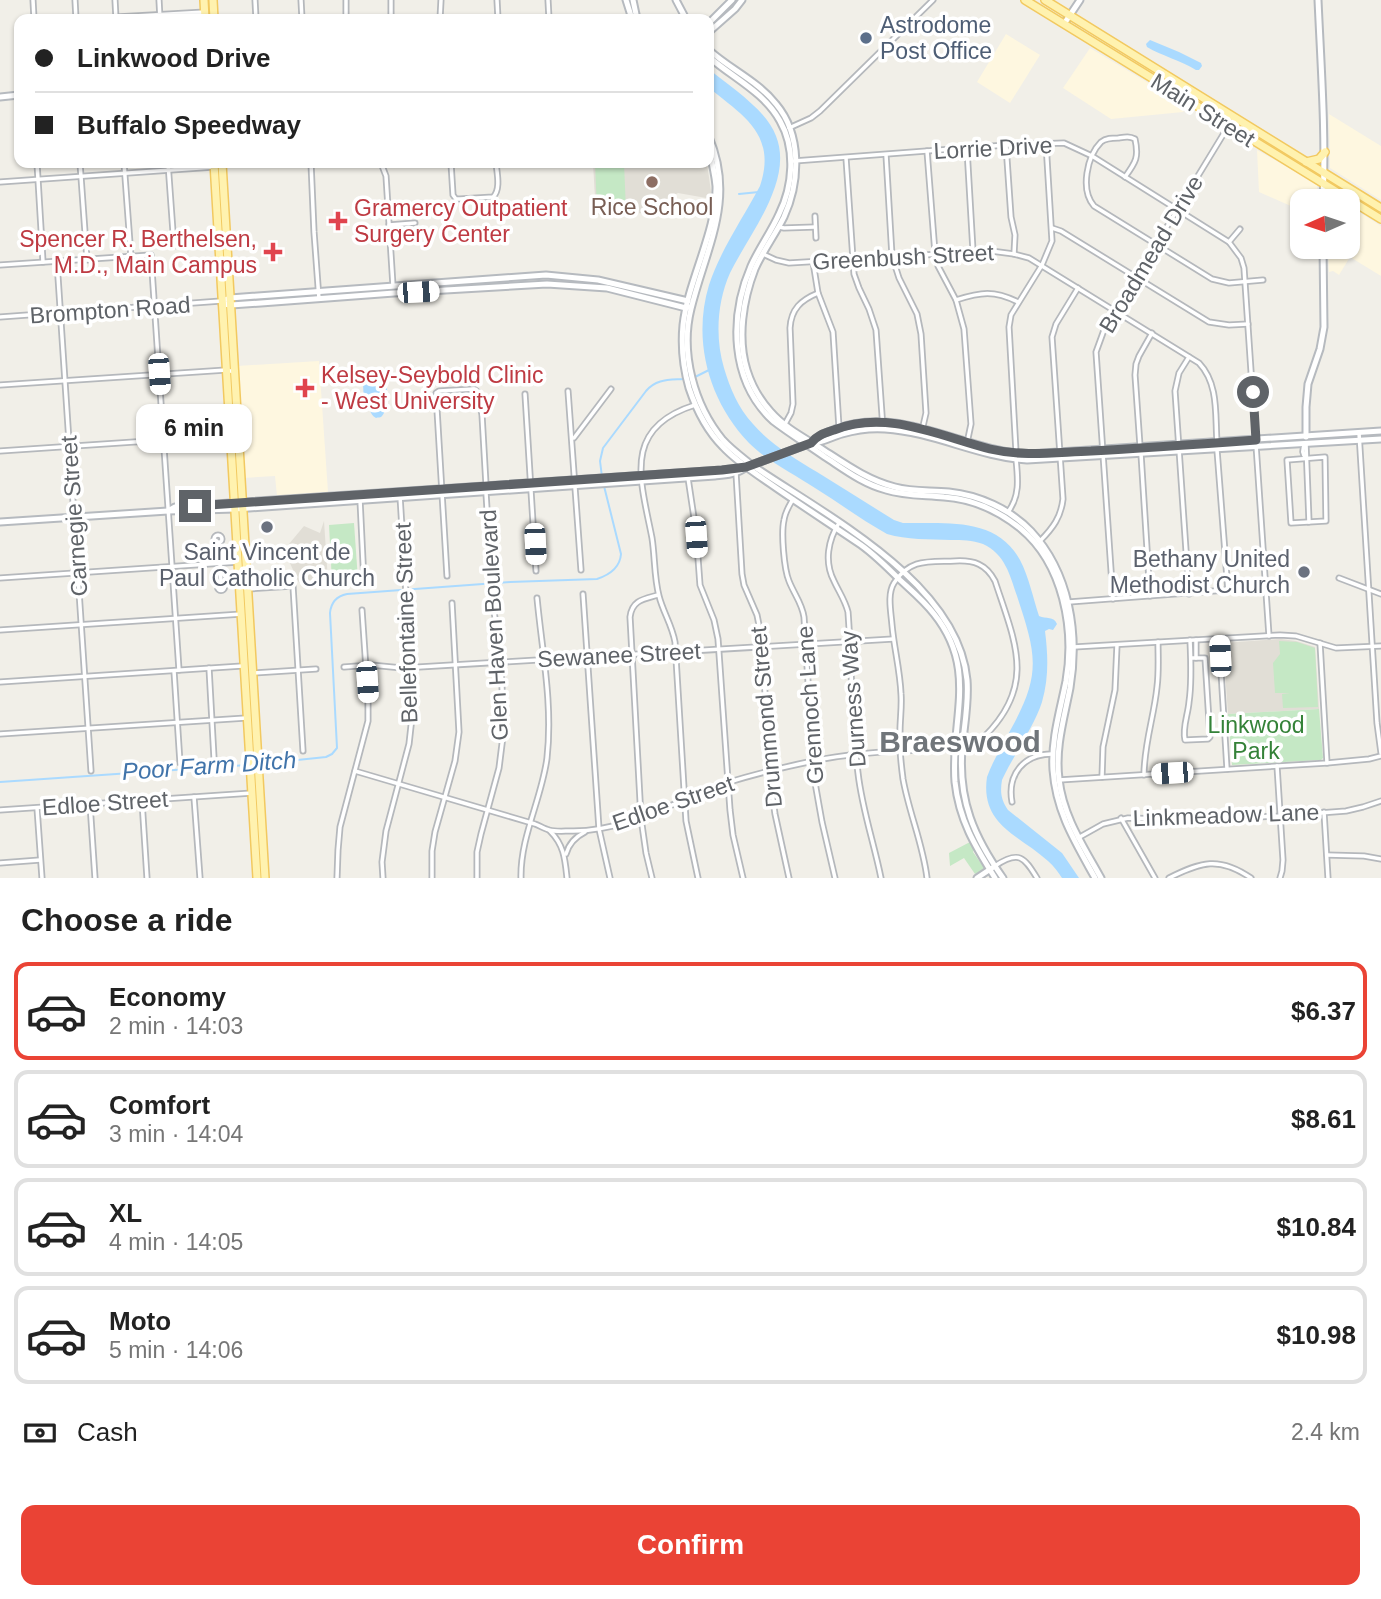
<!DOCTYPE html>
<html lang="en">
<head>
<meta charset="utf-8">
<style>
	:root { --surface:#fff; --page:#f6f6f6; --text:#222; --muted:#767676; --line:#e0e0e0; --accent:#ea4335 }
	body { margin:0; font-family:Arial,sans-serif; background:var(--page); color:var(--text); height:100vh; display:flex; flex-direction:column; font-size:26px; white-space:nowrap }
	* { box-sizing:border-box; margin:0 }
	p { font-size:23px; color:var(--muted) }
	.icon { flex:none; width:38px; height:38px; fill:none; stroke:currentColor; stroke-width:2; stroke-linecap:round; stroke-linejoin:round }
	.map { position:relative; height:878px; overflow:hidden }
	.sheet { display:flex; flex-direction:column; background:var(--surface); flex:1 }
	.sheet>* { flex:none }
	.top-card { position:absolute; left:14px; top:14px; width:700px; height:154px; border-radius:14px; box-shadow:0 2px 5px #0004; display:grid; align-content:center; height:154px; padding:0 21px; background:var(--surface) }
	.needle { width:46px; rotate:267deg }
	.tools { position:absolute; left:1290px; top:189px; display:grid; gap:14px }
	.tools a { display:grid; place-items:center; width:70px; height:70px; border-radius:14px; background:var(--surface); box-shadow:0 2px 5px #0004; font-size:35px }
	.end { position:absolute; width:32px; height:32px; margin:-16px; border:9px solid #5f6368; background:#fff; box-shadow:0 0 0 4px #fff }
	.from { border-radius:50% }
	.bubble { position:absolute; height:49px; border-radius:14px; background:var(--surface); box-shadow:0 2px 5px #0004; font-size:23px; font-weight:700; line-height:49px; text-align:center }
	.car { position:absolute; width:21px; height:42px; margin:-21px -10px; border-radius:9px; box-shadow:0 0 5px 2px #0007; background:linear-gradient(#fff 24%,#345 0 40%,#fff 0 76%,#345 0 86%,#fff 0) }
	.top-card b { display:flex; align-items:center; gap:24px; height:66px; font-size:26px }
	.top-card b+b { border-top:2px solid var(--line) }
	.top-card i { width:18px; height:18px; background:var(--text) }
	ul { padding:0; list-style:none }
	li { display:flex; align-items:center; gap:21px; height:98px; margin:0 14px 10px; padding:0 7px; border:4px solid var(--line); border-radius:14px }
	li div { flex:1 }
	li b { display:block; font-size:26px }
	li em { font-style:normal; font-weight:700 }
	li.current { border-color:var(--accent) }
	li>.icon { width:63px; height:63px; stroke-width:1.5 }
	h2 { padding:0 21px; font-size:32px; line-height:84px }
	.pay { display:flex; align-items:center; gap:18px; height:77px; padding:0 21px; font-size:26px }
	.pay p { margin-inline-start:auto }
	.action { display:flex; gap:14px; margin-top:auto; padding:14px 21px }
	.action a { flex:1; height:80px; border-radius:14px; background:var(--accent); color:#fff; font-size:28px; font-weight:700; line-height:80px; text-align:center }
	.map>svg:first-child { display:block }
</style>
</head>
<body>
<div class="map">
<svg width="1381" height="878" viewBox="0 0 1381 878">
	<rect width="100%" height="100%" fill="#f1efe8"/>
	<g fill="#fef7e0">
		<path d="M1006,34L1040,55L1010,103L977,82Z"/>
		<path d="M1090,48L1187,106L1183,112L1111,119L1063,88Z"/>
		<path d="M1329,114L1381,146V200L1330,168Z"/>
		<path d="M1257,150L1317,184V201H1302V211L1259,192Z"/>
		<path d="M1348,205L1381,226V276L1350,257L1339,275L1333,271L1329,272L1328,247H1348Z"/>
		<path d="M319,361L328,492L277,496L275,476L242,478L237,366Z"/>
	</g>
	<g fill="#e1ded6">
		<path d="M593,163H707L712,199L678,193L665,200L647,213L596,215Z"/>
		<path d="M324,521L328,581L299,583L284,550L304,526L320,533Z"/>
		<path d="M1281,639L1296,641L1315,647L1319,709L1228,714L1223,643Z"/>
	</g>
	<g fill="#c5e8c5">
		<path d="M595,163H624L626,210L597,211Z"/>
		<path d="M354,523L358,580L332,582L329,525Z"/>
		<path d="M1279,641L1297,642L1315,648L1318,707L1283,708L1282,694L1290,693H1275L1273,663L1280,654Z"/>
		<path d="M1319,709L1323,758L1321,760L1232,765L1228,714Z"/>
		<path d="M970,842L974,850L973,852L985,869L975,874L964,858L950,866L949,853Z"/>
	</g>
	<g fill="#aadaff">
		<path d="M1150,40L1179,52L1201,63L1202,66L1199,70H1196C1180,60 1162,56 1147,47L1146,44Z"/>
		<path d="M709,69C730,87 766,109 776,136C794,181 749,234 730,273C717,302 715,338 724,368C730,388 738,408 753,424C770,444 794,458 817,472C843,488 868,504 894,520L903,523C945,524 996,516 1020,560C1029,577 1033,598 1039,616C1046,619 1054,616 1057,624L1053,630L1049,629L1045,631C1048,655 1049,678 1042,702C1034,727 1013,756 1002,780C1000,792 1001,800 1008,810L1062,853L1079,878H1062C1058,872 1054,866 1048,861C1019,835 980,825 987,777C993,760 1003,745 1011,729C1042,673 1036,654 1017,596C1010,575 1005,554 983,544C972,540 962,540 951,540C929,539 907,540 887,534C862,520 839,503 815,488C794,474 767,461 749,443C709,401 692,341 709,285C720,251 743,218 760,186C777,135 744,116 709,88Z"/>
		<path d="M383,379L387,381C387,390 388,410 382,416C381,418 378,417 376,418C369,415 371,406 364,402L363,384L366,380Z"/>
	</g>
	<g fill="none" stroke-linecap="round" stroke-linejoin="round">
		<g stroke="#aadaff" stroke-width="2">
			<path d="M739,194L759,192"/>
			<path d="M695,377L709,370"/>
			<path d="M602,477L600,461L603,448L646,391C656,379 668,380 683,379"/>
			<path d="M259,764L326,757L332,754L337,748L330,613C331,602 337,596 347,594L510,582L597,579C609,575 620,568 621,554L604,486"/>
			<path d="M0,782L247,765"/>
		</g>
		<g stroke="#b5b8bc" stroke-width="7">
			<g id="street">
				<path d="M33,0L34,19"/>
				<path d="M75,0L76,19"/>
				<path d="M115,0L116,19"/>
				<path d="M159,0L160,19"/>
				<path d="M255,0L256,19"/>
				<path d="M301,0L302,19"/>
				<path d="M346,0V19"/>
				<path d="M497,0L498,19"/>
				<path d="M548,0L549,19"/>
				<path d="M116,17L205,12"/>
				<path d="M391,19V0"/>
				<path d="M440,19L441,0"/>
				<path d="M789,128L811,118L820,111L933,0"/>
				<path d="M1006,145L1011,217L1015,235L1014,254"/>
				<path d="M967,149L973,251"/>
				<path d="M927,151L935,253L938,266L956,300L964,329L971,424L967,443"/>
				<path d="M886,155L892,256L899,278L917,314L921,334L926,413L921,435"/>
				<path d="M846,158L854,274L859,288L869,309L876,330L883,429"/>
				<path d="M794,161L1006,145L1064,143L1092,156L1229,242L1241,258L1244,268L1269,636"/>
				<path d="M37,163L43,262"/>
				<path d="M80,163L87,260"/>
				<path d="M124,163L131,257"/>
				<path d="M168,163L174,246"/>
				<path d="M311,163L314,232L319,299"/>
				<path d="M381,163L386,176L393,286"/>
				<path d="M451,163L453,195L456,199H460L493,197C501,190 497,173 496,163"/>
				<path d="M1125,177C1136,162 1139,157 1135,139C1129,136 1125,137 1118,138C1112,138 1106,138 1101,142C1087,156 1080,190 1094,206L1212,279L1229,283L1263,280"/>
				<path d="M0,182L214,167"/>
				<path d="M815,216L816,238"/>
				<path d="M389,225L415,223"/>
				<path d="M779,227L784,228L815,227"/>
				<path d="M1052,228L1061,231L1209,322L1229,325L1248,324"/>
				<path d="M1229,242L1240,229"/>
				<path d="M763,254L776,260L789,263L991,251L1014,254L1029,258L1199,363C1219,384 1215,415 1217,442"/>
				<path d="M57,262L91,771"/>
				<path d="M813,262L818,293L833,332L839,428"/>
				<path d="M0,265L151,255L179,670"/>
				<path d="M956,300C981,292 994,290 1018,302"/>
				<path d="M0,317L221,301"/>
				<path d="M1189,357L1179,373L1175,391L1189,594"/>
				<path d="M0,385L226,370L235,372"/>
				<path d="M568,391L581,570"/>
				<path d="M525,394L536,571"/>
				<path d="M695,405C621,428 641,481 652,538C655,557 654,577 659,596C663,612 672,625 675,642L686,821L698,878"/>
				<path d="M785,424L791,413L793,404L790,328C791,309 801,300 818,293"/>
				<path d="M1359,433L1377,723L1381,753"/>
				<path d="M574,438L611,389"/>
				<path d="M1305,444C1302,449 1302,454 1306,458"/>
				<path d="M1306,444L1309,522"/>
				<path d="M1140,446L1135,375L1136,364L1139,356L1152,333"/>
				<path d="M1217,450L1228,591"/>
				<path d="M0,451L238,435"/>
				<path d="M1016,452L1009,327L1011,315L1042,265L1052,241L1046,143"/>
				<path d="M1141,454L1150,596"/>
				<path d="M1325,457L1326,521L1291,523L1287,460Z"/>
				<path d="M736,473L742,574L744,585L757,615L761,635L772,793L775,814L789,878"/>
				<path d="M688,478L696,531L700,585L714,620L718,639L730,810L733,835L743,878"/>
				<path d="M793,499C789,506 785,512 784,520C781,533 784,569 789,581C794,594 802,603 804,617L814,777L822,822L835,878"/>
				<path d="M360,500L364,582"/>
				<path d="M1008,512C1020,496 1018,479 1016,459"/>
				<path d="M839,523C828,540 824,562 834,581C839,592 845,600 848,612C852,665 851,720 858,773C862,809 874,843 881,878"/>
				<circle cx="218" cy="539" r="4"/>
				<path d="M1040,541C1053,528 1061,517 1063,499L1052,337L1056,324L1078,288"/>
				<path d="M219,542L221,583"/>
				<path d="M447,576L436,393L439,391L474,389L478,392L482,415L486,485"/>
				<path d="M0,578L239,562"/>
				<path d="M1339,578L1381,594"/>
				<circle cx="221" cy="587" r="3.5"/>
				<path d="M248,589L293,586L303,751"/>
				<path d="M583,594L599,829L610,878"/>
				<path d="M1113,599L1096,352L1104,330L1229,125"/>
				<path d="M1069,602L1266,587"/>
				<path d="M0,630L242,614"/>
				<path d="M1219,639L1227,769"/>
				<path d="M1190,640C1191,661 1192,682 1189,702C1188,715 1182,728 1185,740L1208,739L1210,737L1205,658H1191"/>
				<path d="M1196,640V658"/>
				<path d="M1320,643L1327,763"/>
				<path d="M1074,647L1280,635L1296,636L1336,648L1381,646"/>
				<path d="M344,667L371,665L402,668L893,639"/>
				<path d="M209,668L214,758"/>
				<path d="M174,671L180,763"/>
				<path d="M253,673L316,669"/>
				<path d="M0,682L242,666"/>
				<path d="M0,734L246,718"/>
				<path d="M1277,766L1283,860L1282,871L1280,878"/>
				<path d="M355,771L535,824C540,826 545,829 549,830C556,832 564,831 571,831C626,832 675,801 726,783C755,774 784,767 813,761C850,753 887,751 924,750C936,749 949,750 961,749C970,748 978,743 984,737C1037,685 1015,642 995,581C986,564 974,560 955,561C929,562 910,558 894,583C887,594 891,612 892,625C894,648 900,670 901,694C902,706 900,719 900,731C899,747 901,764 903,779C909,813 923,844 927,878"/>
				<path d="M1144,775C1144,744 1154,717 1157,687C1159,672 1158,657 1158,642"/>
				<path d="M1102,777L1103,747L1115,690L1117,645"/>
				<path d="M1059,780L1327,763L1369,759L1381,756"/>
				<path d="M194,797L200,878"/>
				<path d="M142,801L147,878"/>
				<path d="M1012,802C1007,774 1024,754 1052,754"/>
				<path d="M90,804L95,878"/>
				<path d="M37,808L42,878"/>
				<path d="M0,810L252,793"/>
				<path d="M1324,812L1328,878"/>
				<path d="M1121,818L1155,878"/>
				<path d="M550,831C564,845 565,859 567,878"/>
				<path d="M1078,838L1103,824L1128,818L1167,819L1227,815L1257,817L1280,816L1346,811L1363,807L1381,801"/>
				<path d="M566,854C569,843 575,837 585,832"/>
				<path d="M1327,855L1364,856L1381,859"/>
				<path d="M0,863L40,860"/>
				<path d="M995,866C1019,850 1024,857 1037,878"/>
				<path d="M337,878L338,850L340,827L368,721V698L362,610"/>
				<path d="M383,878L382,862L386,831L409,744L413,708L400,496"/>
				<path d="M432,878V851L435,832L455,761L459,732L452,603"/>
				<path d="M477,878V852L481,834L499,768L504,728L500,647L493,606L486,493"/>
				<path d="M521,878C520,837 542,798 547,758C553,704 542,651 537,598"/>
				<path d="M652,878L646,853L641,818L630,617C632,600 644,599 658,595"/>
				<path d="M1169,878C1201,862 1219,856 1251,878"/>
			</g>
		</g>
		<g stroke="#b6babf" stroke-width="9">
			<g id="secondary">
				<path d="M626,0L632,19"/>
				<path d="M633,0L637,19"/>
				<path d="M676,0L686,19"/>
				<path d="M1318,0C1321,67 1326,134 1323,201"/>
				<path d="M709,23L732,0"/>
				<path d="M1064,24L1080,0"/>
				<path d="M709,32L735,9L742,0"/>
				<path d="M709,50C730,69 758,81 776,104C802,135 800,182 784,217C775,235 763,251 755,269C743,300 737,338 747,370C752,386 760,400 771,412C784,427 803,437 819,447C844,463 867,480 895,487C913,492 931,490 949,492C979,495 1010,509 1031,531C1070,573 1079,634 1070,688C1064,719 1055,748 1059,779C1063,816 1084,847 1101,878"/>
				<path d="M709,57C733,78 764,92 780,121C796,149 793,186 779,214C771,232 759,248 751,266C729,317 730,381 773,421C790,434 808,445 825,457C845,470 863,484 886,490C905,496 924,495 944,497C973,499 999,511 1021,529C1063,564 1075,629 1066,681C1060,711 1051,739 1053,770C1056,812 1075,842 1095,878"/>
				<path d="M0,97L19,95"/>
				<path d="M709,137C736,200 706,248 691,309C680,353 694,405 723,440C731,449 742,457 752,465C825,515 958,582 967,680C969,703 964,727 962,749C958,800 974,837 1003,878"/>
				<path d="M709,150C712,162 715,174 716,186C717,231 688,280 683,325C681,346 683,367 689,388C696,409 707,431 723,447C736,461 753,472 769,483C799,504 830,524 861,545C875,555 887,567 900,580C912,591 924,601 934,614C979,670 950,720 955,782C959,820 975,846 995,878"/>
				<path d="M222,301L230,298L546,275L598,280L688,301"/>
				<path d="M222,304L231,305L261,303L394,293L547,284L607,288L686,308L689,307"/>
				<path d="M1306,437V407L1308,384L1320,349L1324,327L1323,247"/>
				<path d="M811,443C817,435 826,433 835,429C900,404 963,451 1028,454L1381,431"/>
				<path d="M168,511L175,507L215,504L722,470L746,467L811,443C823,443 831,437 842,434C856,430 871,428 885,429C934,432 978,457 1027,460L1381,439"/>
				<path d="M0,522L168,511L235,509L715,476C725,475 738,474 746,467"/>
				<path d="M977,878L992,868"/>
			</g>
		</g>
		<g stroke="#f2c960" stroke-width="10">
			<g id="primary">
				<path d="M204,0L205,19"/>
				<path d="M213,0L214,19"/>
				<path d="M1025,0L1381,219"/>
				<path d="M1045,0L1381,208"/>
				<path d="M1306,162L1319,159L1325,152"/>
				<path d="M214,163L257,878"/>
				<path d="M222,163L265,878"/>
				<path d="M1324,201L1330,196L1341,194"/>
			</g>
		</g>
		<use href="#street" stroke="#fff" stroke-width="3.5"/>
		<use href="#secondary" stroke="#fff" stroke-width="5"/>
		<use href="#primary" stroke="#fff2af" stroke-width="7"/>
	</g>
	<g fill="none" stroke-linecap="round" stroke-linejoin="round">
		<path stroke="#5f6368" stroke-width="9" d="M195,506L722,470L746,467L811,443C817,435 825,433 834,430C887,409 939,436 990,449C1024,457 1057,452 1091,451C1146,448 1201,444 1256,440L1253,392"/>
	</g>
	<circle fill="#5c6f8a" stroke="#fff" stroke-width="2.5" cx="866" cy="38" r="7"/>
	<circle fill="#8d6e63" stroke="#fff" stroke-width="2.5" cx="652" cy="182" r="7"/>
	<g fill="#e0444e" stroke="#fff" stroke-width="2.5">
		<path d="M334.5 210.5h7v7h7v7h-7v7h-7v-7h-7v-7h7z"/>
		<path d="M269.5 241.5h7v7h7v7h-7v7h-7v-7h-7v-7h7z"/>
		<path d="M301.5 377.5h7v7h7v7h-7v7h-7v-7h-7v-7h7z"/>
	</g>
	<g fill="#6b7280" stroke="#fff" stroke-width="2.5">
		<circle cx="267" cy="527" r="7"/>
		<circle cx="1304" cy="572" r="7"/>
	</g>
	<g text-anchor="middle" stroke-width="7" stroke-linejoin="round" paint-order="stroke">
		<g font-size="23" fill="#4e5e75" stroke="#fff" text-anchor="start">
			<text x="880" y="33">Astrodome<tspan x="880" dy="26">Post Office</tspan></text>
		</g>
		<g font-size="23" fill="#5f6368" stroke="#fff">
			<text transform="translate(1203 110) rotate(32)" y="8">Main Street</text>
			<text transform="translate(993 148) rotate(-3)" y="8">Lorrie Drive</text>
			<text transform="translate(1151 254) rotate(-59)" y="8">Broadmead Drive</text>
			<text transform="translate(903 257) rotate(-3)" y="8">Greenbush Street</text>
			<text transform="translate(110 310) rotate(-4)" y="8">Brompton Road</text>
			<text transform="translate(74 516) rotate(-94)" y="8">Carnegie Street</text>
			<text transform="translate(406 623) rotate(-92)" y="8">Bellefontaine Street</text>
			<text transform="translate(494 625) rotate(-93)" y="8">Glen Haven Boulevard</text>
			<text transform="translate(619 655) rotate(-3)" y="8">Sewanee Street</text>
			<text transform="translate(853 699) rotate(-94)" y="8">Durness Way</text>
			<text transform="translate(810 705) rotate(-94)" y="8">Grennoch Lane</text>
			<text transform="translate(766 717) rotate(-95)" y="8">Drummond Street</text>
			<text transform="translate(105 803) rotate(-4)" y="8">Edloe Street</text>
			<text transform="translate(673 803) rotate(-19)" y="8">Edloe Street</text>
			<text transform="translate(1226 815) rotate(-2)" y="8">Linkmeadow Lane</text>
		</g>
		<g font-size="23" fill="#785e54" stroke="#fff">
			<text x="652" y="215">Rice School</text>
		</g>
		<g font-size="23" fill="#be3a42" stroke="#fff" text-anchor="start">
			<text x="354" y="216">Gramercy Outpatient<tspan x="354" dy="26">Surgery Center</tspan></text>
			<text x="257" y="247" text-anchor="end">Spencer R. Berthelsen,<tspan x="257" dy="26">M.D., Main Campus</tspan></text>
			<text x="321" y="383">Kelsey-Seybold Clinic<tspan x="321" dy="26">- West University</tspan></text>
		</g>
		<g font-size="23" fill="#5b616d" stroke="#fff">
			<text x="267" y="560">Saint Vincent de<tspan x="267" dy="26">Paul Catholic Church</tspan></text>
			<text x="1290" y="567" text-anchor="end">Bethany United<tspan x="1290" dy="26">Methodist Church</tspan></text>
		</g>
		<g font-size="23" fill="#348238" stroke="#fff">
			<text x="1256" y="733">Linkwood<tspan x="1256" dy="26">Park</tspan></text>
		</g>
		<g font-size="24" font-style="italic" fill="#4174aa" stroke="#fff">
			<text transform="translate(209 766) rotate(-4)" y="8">Poor Farm Ditch</text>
		</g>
		<g font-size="30" font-weight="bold" fill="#70757a" stroke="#fff">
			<text x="960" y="752">Braeswood</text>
		</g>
	</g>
</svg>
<div class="tools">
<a><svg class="needle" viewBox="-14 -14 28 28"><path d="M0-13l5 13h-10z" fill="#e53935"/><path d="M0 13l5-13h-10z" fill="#767676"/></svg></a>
</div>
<i class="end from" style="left:1253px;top:392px"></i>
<i class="end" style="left:195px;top:506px"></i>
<div class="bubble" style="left:136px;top:404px;width:116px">6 min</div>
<i class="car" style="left:418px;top:292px;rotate:87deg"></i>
<i class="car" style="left:159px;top:374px;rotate:176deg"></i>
<i class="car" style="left:696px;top:537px;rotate:176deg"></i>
<i class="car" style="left:535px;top:544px;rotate:177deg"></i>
<i class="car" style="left:1220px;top:656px;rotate:357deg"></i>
<i class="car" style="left:367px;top:682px;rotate:176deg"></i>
<i class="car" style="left:1172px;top:773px;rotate:266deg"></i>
<div class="top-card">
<b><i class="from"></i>Linkwood Drive</b>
<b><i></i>Buffalo Speedway</b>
</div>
</div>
<section class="sheet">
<h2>Choose a ride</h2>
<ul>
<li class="current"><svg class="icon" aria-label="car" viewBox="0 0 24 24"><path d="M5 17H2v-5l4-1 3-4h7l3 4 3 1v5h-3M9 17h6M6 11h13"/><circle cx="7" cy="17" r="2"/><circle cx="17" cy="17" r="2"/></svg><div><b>Economy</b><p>2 min · 14:03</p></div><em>$6.37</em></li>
<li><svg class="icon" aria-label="car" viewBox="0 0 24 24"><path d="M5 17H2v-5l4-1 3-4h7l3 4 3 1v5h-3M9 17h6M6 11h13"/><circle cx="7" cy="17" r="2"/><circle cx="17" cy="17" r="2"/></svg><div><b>Comfort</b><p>3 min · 14:04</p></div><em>$8.61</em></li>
<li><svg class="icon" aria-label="car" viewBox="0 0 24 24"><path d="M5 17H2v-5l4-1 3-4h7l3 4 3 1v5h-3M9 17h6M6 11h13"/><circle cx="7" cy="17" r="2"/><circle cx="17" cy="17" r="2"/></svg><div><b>XL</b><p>4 min · 14:05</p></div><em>$10.84</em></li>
<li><svg class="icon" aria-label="car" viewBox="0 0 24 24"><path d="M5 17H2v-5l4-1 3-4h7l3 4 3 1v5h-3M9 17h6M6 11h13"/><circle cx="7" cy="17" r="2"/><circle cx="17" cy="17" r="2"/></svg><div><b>Moto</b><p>5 min · 14:06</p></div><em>$10.98</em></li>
</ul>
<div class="pay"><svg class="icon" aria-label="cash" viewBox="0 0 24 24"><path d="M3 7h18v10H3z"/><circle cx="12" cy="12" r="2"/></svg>Cash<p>2.4 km</p></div>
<div class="action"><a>Confirm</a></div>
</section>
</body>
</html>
